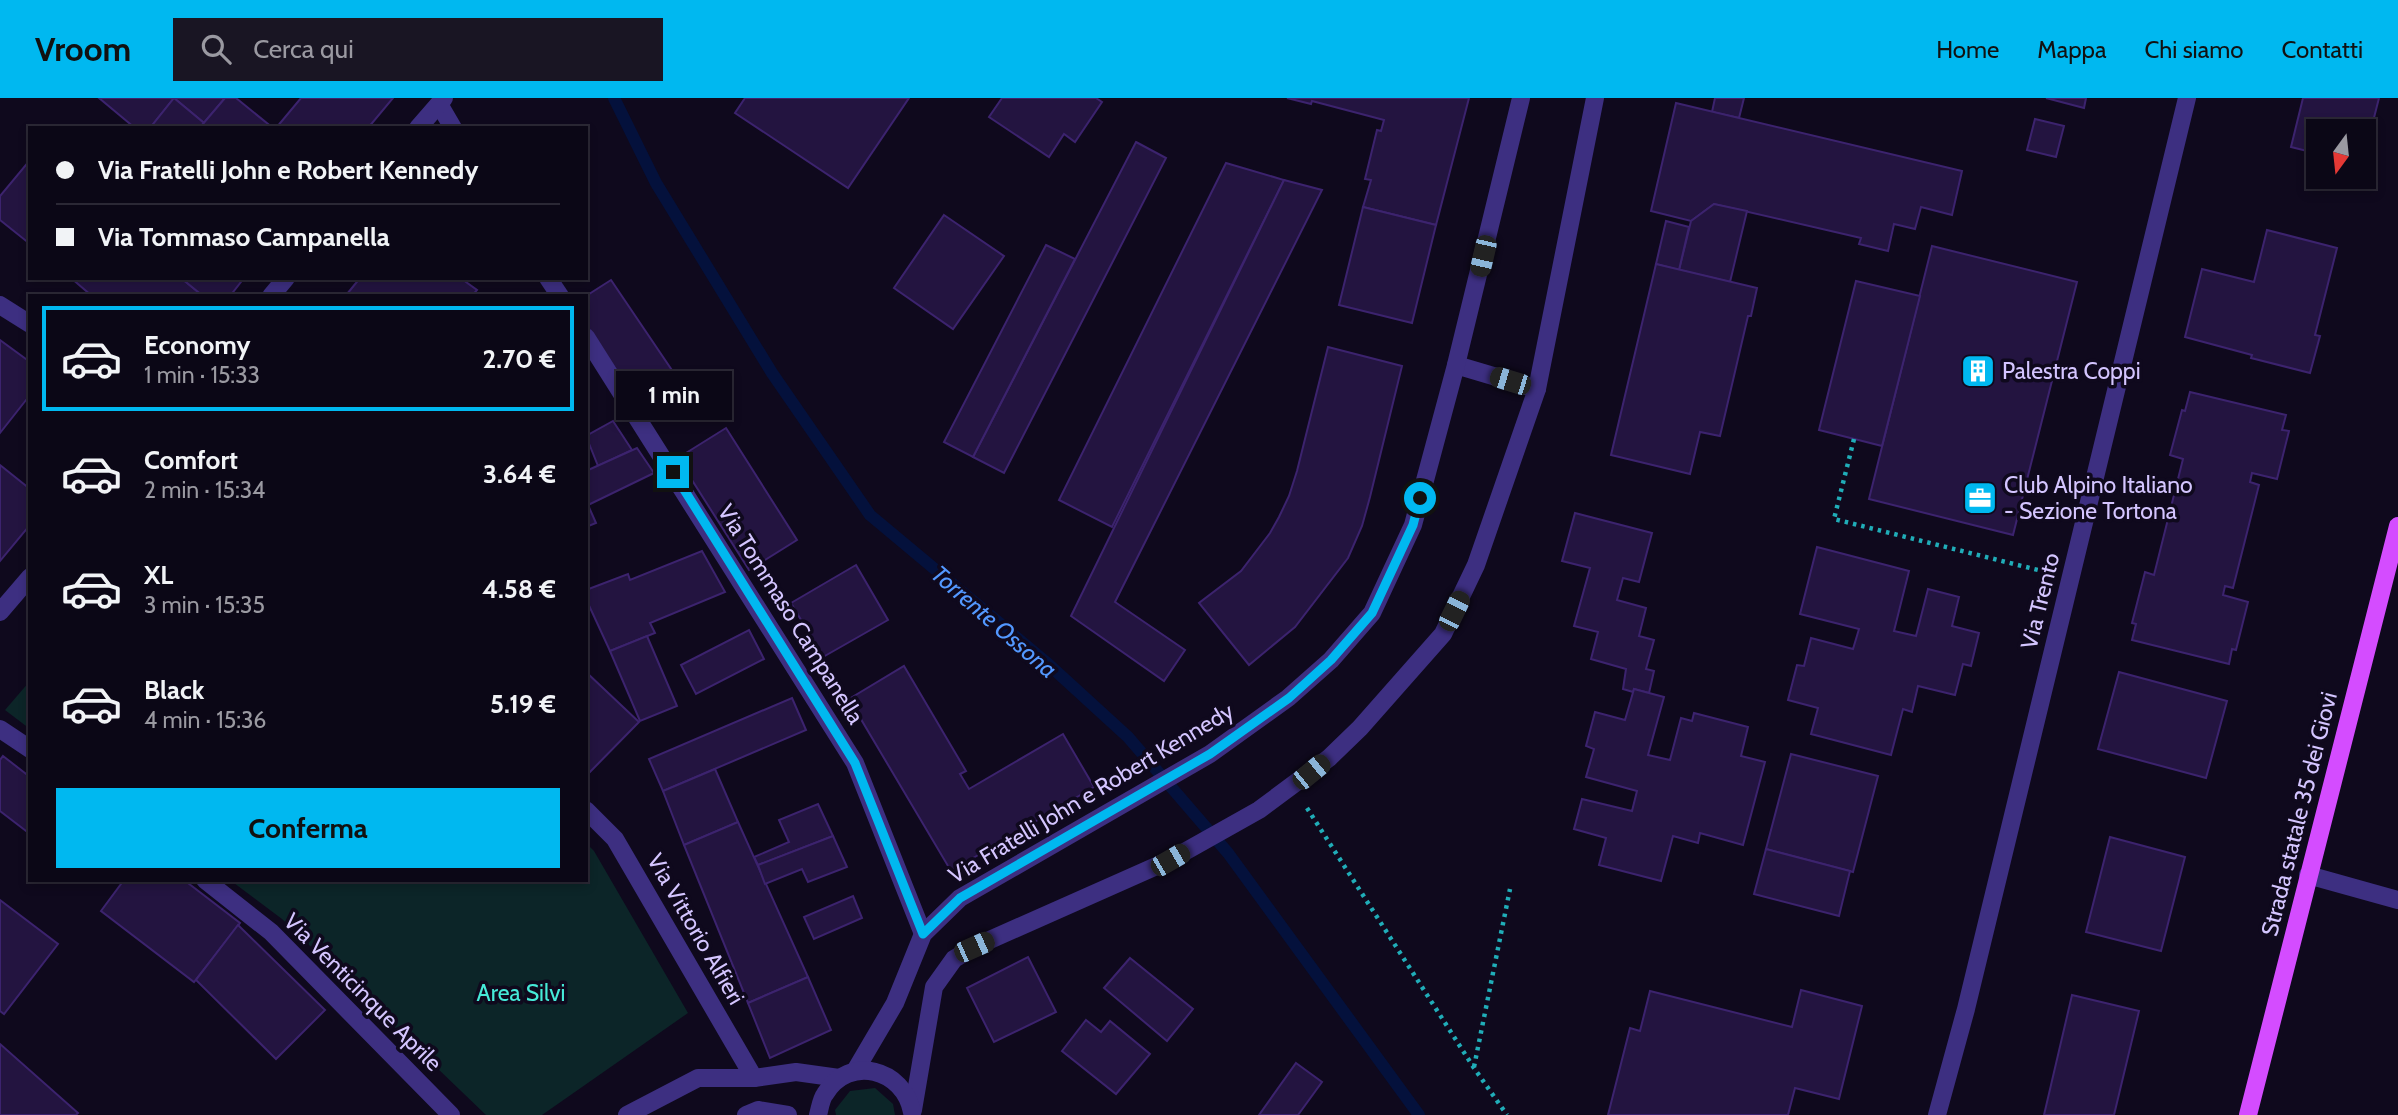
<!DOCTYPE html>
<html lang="it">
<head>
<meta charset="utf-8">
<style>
	:root { --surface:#0b0716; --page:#191523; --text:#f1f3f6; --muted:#9a99a1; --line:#2b2835; --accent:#00b8f0 }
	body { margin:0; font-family:Cabin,sans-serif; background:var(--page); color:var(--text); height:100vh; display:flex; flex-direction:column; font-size:26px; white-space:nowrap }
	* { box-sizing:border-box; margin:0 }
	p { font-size:23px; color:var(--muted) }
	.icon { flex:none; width:38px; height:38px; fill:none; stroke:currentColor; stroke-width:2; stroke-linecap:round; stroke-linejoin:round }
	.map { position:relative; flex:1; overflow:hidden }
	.side { position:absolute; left:28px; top:196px; width:560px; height:588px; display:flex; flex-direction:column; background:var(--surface); border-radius:0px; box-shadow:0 4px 10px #0003,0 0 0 2px var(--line) }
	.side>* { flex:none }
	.guide { position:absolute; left:28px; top:28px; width:560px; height:154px; border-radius:0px; box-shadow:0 4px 10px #0003,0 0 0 2px var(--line); display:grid; align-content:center; height:154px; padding:0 28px; background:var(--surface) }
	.needle { width:46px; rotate:195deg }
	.buttons { position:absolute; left:2306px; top:21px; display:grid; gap:14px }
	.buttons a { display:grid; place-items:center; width:70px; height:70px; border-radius:0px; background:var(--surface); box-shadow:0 4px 10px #0003,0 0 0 2px var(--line); font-size:35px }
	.end { position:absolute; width:32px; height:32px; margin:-16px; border:9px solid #00b8f0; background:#111; box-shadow:0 0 0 4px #111 }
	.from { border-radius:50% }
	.bubble { position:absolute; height:49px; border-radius:0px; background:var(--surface); box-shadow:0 4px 10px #0003,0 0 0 2px var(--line); font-size:23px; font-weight:800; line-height:49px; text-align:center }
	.car { position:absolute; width:21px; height:42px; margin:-21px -10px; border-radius:9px; box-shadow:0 0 5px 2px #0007; background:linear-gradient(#222 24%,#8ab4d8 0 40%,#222 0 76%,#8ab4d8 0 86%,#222 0) }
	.guide b { display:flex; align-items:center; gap:24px; height:66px; font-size:26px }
	.guide b+b { border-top:2px solid var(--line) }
	.guide i { width:18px; height:18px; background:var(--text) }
	ul { padding:12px 0 0; list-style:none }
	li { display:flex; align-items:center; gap:21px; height:105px; margin:0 14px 10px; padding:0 14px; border:4px solid transparent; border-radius:0px }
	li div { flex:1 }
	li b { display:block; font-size:26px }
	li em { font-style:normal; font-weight:800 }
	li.active { border-color:var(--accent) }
	li>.icon { width:63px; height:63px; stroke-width:1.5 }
	.action { display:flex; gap:14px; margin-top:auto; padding:14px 28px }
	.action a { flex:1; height:80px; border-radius:0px; background:var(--accent); color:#111; font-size:28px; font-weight:800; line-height:80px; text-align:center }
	header { display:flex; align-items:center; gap:42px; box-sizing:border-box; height:98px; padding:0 35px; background:var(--accent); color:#111 }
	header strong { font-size:33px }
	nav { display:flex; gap:38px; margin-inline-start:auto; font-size:24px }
	.search { width:490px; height:63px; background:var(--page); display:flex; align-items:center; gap:18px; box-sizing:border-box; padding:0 24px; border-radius:0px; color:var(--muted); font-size:26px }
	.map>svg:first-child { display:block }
</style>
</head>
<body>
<header>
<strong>Vroom</strong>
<div class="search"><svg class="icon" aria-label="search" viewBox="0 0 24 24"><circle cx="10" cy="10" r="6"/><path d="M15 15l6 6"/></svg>Cerca qui</div>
<nav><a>Home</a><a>Mappa</a><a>Chi siamo</a><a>Contatti</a></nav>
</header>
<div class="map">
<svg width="2398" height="1017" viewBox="0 0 2398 1017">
	<rect width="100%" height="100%" fill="#0f091d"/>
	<g fill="#0c2528">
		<path d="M30,583V631L5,612Z"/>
		<path d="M586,745L594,753L688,915L542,1017H486L282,821L230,782H586Z"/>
		<path d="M875,990L893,1006L895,1017H836L835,1012L850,993Z"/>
	</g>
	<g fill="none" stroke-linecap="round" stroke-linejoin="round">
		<path stroke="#04113c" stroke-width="12" d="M614,0L656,85L772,275L870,417L1046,564L1128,639L1228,755L1419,1017"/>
	</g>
	<g fill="#231440" stroke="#3c236e" stroke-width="2">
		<path d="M99,0H174L150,30H135Z"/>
		<path d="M174,0H225L204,25Z"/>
		<path d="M174,0L204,25L200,30H150Z"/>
		<path d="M225,0H236L273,30H205L202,27Z"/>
		<path d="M301,0H393L368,30H276Z"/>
		<path d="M745,0H909L848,90L735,15Z"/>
		<path d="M1002,0H1096L1102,4L1075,44L1064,36L1049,59L989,19Z"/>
		<path d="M1287,0H1469L1436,127L1363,109L1371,82L1365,81L1377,32L1381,33L1384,22L1312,3L1311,6Z"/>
		<path d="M1715,0H1744L1739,20L1712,14Z"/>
		<path d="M2046,0H2086L2084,10Z"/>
		<path d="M2303,0H2379L2364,59V33H2319V56L2291,49Z"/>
		<path d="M1676,5L1962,73L1952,117L1921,109L1915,131L1894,126L1888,153L1859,146L1861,140L1714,106L1691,123L1651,113Z"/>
		<path d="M2035,21L2064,28L2056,59L2027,52Z"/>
		<path d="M1136,44L1166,60L1004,375L973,359Z"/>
		<path d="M30,62V146L0,122V98Z"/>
		<path d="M1226,65L1284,82L1112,429L1059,402Z"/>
		<path d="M1284,82L1322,92L1115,504L1185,552L1164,583L1071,518Z"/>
		<path d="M1714,106L1747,113L1730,184L1679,172L1691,123Z"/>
		<path d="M1363,109L1436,127L1412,225L1339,207Z"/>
		<path d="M944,117L1004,158L953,231L894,190Z"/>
		<path d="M1666,123L1689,129L1679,172L1656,166Z"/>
		<path d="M2267,132L2337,150L2315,237L2320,238L2310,275L2251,260L2252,257L2185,239L2202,171L2254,184Z"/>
		<path d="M1046,147L1075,161L973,359L944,344Z"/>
		<path d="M1932,148L2077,184L2013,437L1869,401Z"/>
		<path d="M1656,166L1757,190L1751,218H1748L1720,338L1700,334L1690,376L1611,357Z"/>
		<path d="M71,180H181L203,198H92Z"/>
		<path d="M181,180H244L230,198H203Z"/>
		<path d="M360,180H469L466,184L477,192L472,198H349L347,196Z"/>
		<path d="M611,182L684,290L644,316L586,231V198Z"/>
		<path d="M1856,183L1920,198L1882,348L1819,332Z"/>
		<path d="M0,242L30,264V297L0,335Z"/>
		<path d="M1328,249L1402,268L1370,399L1362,428L1348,460L1295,529L1249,567L1199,505L1241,473L1270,435L1279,419L1289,398L1297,373Z"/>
		<path d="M2190,294L2286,317L2282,332L2289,333L2277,381L2252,375L2250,384L2259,387L2233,490L2225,488L2223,497L2248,504L2236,552L2232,551L2229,566L2132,542L2136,526L2132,525L2145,474L2154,477L2183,361L2170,357L2182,312L2185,313Z"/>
		<path d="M613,323L632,352L598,368L586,338Z"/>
		<path d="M726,330L797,442L749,472L678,360Z"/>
		<path d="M637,350L654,375L588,407L596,425L586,429V373Z"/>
		<path d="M0,367L30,391V427L0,463Z"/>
		<path d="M1575,415L1652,435L1639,484L1623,480L1617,502L1646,510L1639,538L1654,542L1646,571L1654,573L1649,595L1634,591L1633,594L1623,591L1626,571L1591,561L1598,534L1574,528L1590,470L1562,463Z"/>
		<path d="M1817,449L1909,473L1894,533L1916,538L1928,491L1959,499L1952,528L1979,535L1971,568L1963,566L1955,597L1918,588L1912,614L1903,611L1891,657L1811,636L1818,610L1788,602L1797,567L1804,568L1811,540L1853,551L1859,531L1800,516Z"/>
		<path d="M702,453L725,494L650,525L655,535L610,553L586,501V492L628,476L630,482Z"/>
		<path d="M856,467L888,522L823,559L791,505Z"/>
		<path d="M749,532L764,561L696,596L681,567Z"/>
		<path d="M647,538L677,608L640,623L610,553Z"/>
		<path d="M904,568L966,673L960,676L969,691L1063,636L1094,689L951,773L849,601Z"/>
		<path d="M586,574L639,624L586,678Z"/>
		<path d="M2119,574L2227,603L2206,680L2098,651Z"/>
		<path d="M1634,591L1664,599L1648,657L1670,662L1681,620L1692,623L1694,615L1748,629L1741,658L1765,664L1743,747L1700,735L1698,745L1673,738L1661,783L1599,767L1606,740L1574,731L1582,701L1632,713L1637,693L1586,679L1594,651L1586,648L1595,614L1625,622Z"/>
		<path d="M792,600L806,632L663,693L649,661Z"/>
		<path d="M1791,656L1878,678L1853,774L1766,751Z"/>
		<path d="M3,658L30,679V736L0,713V662Z"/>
		<path d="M715,671L738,724L684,747L663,693Z"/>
		<path d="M818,706L833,738L758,767L754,759L789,744L779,722Z"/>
		<path d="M738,724L808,879L748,905L684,747Z"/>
		<path d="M833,738L847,769L808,784L802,771L765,786L758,767Z"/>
		<path d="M2110,739L2185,759L2161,853L2086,834Z"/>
		<path d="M1766,751L1850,773L1839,818L1754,796Z"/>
		<path d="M124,782H184L240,825L194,884L101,813Z"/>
		<path d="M853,798L862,820L814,841L804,819Z"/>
		<path d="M0,802L58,846L4,916L0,913Z"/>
		<path d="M238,827L325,912L276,961L196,882Z"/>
		<path d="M1028,859L1056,914L994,944L967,890Z"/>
		<path d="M1130,860L1193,911L1167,943L1104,890Z"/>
		<path d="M808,879L831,932L770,960L748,905Z"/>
		<path d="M1801,892L1862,908L1839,1001L1795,990L1788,1017H1608L1630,930L1640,933L1650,893L1792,929Z"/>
		<path d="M2072,897L2139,913L2114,1017H2044Z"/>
		<path d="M1086,922L1101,934L1110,923L1150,956L1116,996L1062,953Z"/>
		<path d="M0,946L78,1015L76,1017H0Z"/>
		<path d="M1296,965L1322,984L1298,1017H1259Z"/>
	</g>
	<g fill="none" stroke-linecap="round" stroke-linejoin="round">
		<g stroke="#20adb8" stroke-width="4.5" stroke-dasharray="3.5 5" stroke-linecap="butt">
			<path d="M1854,341L1834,421L2046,474"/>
			<path d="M1307,710L1474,970L1507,1017"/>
			<path d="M1474,969L1510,791"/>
		</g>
		<g stroke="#3d2f81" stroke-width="18">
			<path d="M439,6L453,30"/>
			<path d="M418,30L444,0"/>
			<path d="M548,180L560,198"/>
			<path d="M271,198L286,180"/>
			<path d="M0,207L30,226"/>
			<path d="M586,239L855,665L923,836"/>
			<path d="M1456,267L1537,291"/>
			<path d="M0,514L30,479"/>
			<path d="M0,631L30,651"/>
			<path d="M586,712L615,741L754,980"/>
			<path d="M2308,777L2398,802"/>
			<path d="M205,782L271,834L451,1017"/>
			<path d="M855,973L895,905L923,836L960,800L1210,656L1288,600L1331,562L1372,515L1413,427L1456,267L1521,0"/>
			<path d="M913,1012L934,889L954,861L974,849L1170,762L1259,712L1329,660L1360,630L1443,536L1476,467L1537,291L1595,0"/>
			<path d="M627,1017L698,980H754L796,974L839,980"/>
			<path d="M746,1017L758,1012L788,1017"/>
			<path d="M818,1017C820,1010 821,1001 825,996C849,956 904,971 912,1014"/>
			<path d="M1937,1017L1966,911L2187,0"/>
		</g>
		<path stroke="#d44cff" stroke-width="18" d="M2248,1017L2398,428"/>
	</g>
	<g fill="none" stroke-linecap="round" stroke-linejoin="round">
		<path stroke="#00b8f0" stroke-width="9" d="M673,374L855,665L923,836L960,800L1210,656L1289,600L1331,562L1372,515L1413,427L1420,400"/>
	</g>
	<defs>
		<g id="building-square" transform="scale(1.75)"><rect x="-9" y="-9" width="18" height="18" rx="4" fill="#00b8f0" stroke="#0f091d"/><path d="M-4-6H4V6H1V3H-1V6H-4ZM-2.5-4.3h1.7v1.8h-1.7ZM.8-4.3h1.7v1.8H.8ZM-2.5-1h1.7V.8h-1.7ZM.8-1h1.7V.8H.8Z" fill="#fff"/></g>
		<g id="office-square" transform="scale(1.75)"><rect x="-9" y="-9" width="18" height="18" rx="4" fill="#00b8f0" stroke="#0f091d"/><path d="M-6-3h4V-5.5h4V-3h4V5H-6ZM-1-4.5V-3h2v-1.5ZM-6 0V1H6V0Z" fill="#fff"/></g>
	</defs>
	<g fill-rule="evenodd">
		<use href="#building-square" x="1978" y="273"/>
		<use href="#office-square" x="1980" y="400"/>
	</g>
	<g text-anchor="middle" stroke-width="7" stroke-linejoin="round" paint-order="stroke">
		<g font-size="23" fill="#d4c5ff" stroke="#0f091d" text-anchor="start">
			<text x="2002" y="281">Palestra Coppi</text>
			<text x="2004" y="395">Club Alpino Italiano<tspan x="2004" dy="26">- Sezione Tortona</tspan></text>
		</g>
		<g font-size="23" fill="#d4c5ff" stroke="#0f091d">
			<text transform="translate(2040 503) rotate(-76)" y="8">Via Trento</text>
			<text transform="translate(791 516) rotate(58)" y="8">Via Tommaso Campanella</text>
			<text transform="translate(1091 695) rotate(-31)" y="8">Via Fratelli John e Robert Kennedy</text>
			<text transform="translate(2299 716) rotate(-76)" y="8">Strada statale 35 dei Giovi</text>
			<text transform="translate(696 831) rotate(60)" y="8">Via Vittorio Alfieri</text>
			<text transform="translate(363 894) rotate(45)" y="8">Via Venticinque Aprile</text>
		</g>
		<g font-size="23" fill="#46ead8" stroke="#0f091d">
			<text x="521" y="903">Area Silvi</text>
		</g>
		<g font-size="24" font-style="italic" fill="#5398ff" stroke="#0f091d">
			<text transform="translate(994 524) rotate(41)" y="8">Torrente Ossona</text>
		</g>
	</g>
</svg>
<div class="buttons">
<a><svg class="needle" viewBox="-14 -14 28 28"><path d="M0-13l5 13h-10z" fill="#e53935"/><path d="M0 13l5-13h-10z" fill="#9a99a1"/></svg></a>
</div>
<i class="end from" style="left:1420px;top:400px"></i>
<i class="end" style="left:673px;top:374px"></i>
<div class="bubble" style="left:616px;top:273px;width:116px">1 min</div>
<i class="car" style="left:1483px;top:158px;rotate:193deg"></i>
<i class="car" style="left:1510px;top:283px;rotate:287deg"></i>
<i class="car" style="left:1454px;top:513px;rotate:26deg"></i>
<i class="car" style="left:1311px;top:674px;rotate:51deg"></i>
<i class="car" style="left:1170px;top:762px;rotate:60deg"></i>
<i class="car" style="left:974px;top:849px;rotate:66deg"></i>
<div class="guide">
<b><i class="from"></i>Via Fratelli John e Robert Kennedy</b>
<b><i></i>Via Tommaso Campanella</b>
</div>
<section class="side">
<ul>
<li class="active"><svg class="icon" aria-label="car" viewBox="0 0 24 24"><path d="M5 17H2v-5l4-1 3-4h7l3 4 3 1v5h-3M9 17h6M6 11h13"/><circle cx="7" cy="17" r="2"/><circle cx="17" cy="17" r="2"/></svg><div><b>Economy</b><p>1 min · 15:33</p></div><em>2.70 €</em></li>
<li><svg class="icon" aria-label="car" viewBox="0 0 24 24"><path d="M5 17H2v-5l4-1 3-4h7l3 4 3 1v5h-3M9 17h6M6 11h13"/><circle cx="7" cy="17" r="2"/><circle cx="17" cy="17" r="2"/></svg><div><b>Comfort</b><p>2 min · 15:34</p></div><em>3.64 €</em></li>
<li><svg class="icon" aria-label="car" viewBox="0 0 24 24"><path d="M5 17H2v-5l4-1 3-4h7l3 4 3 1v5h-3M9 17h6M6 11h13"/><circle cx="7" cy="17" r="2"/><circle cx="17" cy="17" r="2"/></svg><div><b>XL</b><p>3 min · 15:35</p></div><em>4.58 €</em></li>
<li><svg class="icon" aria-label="car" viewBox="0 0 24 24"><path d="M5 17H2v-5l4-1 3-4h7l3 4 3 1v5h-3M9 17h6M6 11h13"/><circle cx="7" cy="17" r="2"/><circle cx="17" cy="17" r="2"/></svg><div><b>Black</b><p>4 min · 15:36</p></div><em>5.19 €</em></li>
</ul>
<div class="action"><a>Conferma</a></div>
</section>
</div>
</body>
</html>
